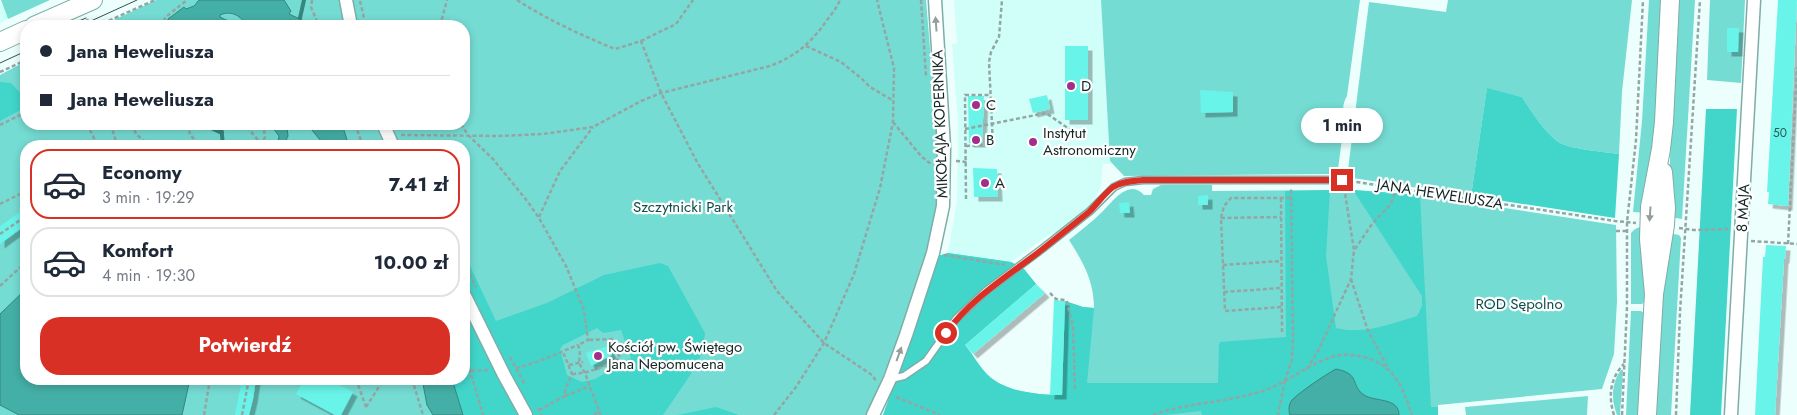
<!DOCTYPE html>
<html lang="pl">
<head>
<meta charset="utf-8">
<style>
	:root { --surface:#fff; --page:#f2f2f3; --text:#1f2937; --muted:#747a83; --line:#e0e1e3; --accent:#d93025 }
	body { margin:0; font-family:Jost,sans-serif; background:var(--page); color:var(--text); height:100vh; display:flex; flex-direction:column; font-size:19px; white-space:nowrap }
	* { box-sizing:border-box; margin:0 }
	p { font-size:16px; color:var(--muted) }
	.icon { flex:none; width:28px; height:28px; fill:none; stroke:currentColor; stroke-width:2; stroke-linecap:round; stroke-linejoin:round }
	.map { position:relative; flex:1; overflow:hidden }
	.sheet { position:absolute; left:20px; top:140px; width:450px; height:245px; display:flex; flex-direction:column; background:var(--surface); border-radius:20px; box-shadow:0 2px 8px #0003 }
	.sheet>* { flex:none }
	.banner { position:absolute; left:20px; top:20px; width:450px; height:110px; border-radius:20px; box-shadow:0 2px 8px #0003; display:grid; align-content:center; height:110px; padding:0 20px; background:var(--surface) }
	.end { position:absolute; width:22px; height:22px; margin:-11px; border:6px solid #d93025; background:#fff; box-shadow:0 0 0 2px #fff }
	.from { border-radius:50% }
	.bubble { position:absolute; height:35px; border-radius:18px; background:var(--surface); box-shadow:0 2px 8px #0003; font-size:16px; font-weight:700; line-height:35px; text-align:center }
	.banner b { display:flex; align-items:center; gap:18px; height:48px; font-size:19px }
	.banner b+b { border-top:1px solid var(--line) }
	.banner i { width:12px; height:12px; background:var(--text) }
	ul { padding:9px 0 0; list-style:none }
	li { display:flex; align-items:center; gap:15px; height:70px; margin:0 10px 8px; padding:0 10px; border:2px solid var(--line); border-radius:20px }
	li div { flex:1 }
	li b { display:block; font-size:19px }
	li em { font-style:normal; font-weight:700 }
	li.on { border-color:var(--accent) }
	li>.icon { width:45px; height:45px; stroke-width:1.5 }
	.button { display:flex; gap:10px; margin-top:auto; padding:10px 20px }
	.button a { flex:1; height:58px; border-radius:20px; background:var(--accent); color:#fff; font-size:20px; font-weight:700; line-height:58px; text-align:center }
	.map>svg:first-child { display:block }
</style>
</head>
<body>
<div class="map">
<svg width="1797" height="415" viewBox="0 0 1797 415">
	<defs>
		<filter id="shadow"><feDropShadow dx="4.5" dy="4.5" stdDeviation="0" flood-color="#0004"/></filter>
	</defs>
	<rect width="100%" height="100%" fill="#ecfffd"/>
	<g fill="#d0fff9">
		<path d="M0,0L8,19L0,23Z"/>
		<path d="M954,0H1101L1110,161L1112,164H1103L1101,185L1096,198L1087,209L1071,223L1055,234L1051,233L1011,262L948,253L957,200L958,123L952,44L957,43Z"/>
	</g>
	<g fill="#75dcd3" fill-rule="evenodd">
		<path d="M1,0H50L8,19Z"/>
		<path d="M156,0H926L939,158L937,209L923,268L894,350L867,415H0V75L26,61V124H464V26H101ZM26,146H464V379H26Z"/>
		<path d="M1101,0H1360L1347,96C1343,103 1342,109 1345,116L1338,169L1333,174L1124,176L1110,161Z"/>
		<path d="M1448,0H1632L1622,92L1619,154C1605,152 1567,149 1557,141C1543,130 1532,112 1522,97L1487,89L1471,196L1353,178L1348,170L1369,2L1446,12Z"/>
		<path d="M1649,0H1662L1656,134L1646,213L1633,212L1642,121Z"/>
		<path d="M1677,0H1695L1682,219L1670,217V157Z"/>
		<path d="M1710,0H1745L1741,83L1707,80Z"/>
		<path d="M1161,185H1212V191L1353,190L1420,195L1616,225L1617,301L1614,354L1602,389L1438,405V415H883L921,310L938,256L948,253L1011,262L1024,269L1036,284L965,345C972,354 977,363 984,371C1001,392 1037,395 1062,395L1065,301L1083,307L1094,308C1094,281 1083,262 1069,240C1080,231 1092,222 1103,211C1113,201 1129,178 1144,195H1151L1153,189Z"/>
		<path d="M1640,227L1645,228L1646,301L1642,304H1631V233L1635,229Z"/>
		<path d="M1669,233L1679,235L1681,238L1671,415H1655L1661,301Z"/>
		<path d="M1631,311H1641L1645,314L1639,415H1626Z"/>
		<path d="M1621,370H1623L1620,415H1617C1611,400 1611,383 1621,370Z"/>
		<path d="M1588,396L1587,415H1466L1465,407Z"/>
	</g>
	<g fill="#42d5ca" fill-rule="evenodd">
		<path d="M0,82L11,83L26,99V107L0,121Z"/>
		<path d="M1487,88L1522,97C1532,112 1543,130 1557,141C1567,149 1605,152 1619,154L1615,218L1471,196Z"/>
		<path d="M1706,109H1737L1721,415H1690Z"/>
		<path d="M1330,190L1326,256L1336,328C1364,335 1390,324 1417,316L1422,306V296L1353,190L1420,195L1431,407H1438V415H1399C1398,398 1377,401 1365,396C1359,393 1357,385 1354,379L1327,374L1299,394L1288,410L1290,415H1202L1201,411L1166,415H883L921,310L938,256L948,253L1011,262L1024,269L1036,284L965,345C972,353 977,363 984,371C1001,392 1037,395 1062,395L1065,301L1083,307L1094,308L1087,383H1218L1219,345L1220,342L1286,337L1285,191Z"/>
		<path d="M660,263L668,266L705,333L703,350L697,365L663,415H463L452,379H464V269L470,266L496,321L547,303L604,275ZM597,328L603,333L621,330L631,358L595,379L582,382L567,375L560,349L563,345Z"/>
		<path d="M716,407L739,415H678Z"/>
	</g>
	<g fill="#44afa6" stroke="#36867f">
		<path d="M199,0H284L291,11L289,14L302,20V26H247C241,16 232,10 220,15V17L226,20L238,23L240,26H167L168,19L184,7L186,9L194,6Z"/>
		<path d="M270,124H290L287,127L288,136L284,145H282L278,142L279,136Z"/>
		<path d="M307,124H342L349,146H325Z"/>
		<path d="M26,289V379H190L182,415H19L0,405V314Z"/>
		<path d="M1336,369C1361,374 1350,385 1364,395C1374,402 1399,397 1399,415H1290C1288,410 1289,404 1292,400C1301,391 1325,375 1336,369Z"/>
		<path d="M422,379H452L463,415H433L427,405Z"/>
	</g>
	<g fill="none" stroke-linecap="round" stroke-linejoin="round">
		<g stroke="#36867f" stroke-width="4">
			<path d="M300,18L304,0"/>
			<path d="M202,124L222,133"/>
			<path d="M221,124L223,146"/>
			<path d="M278,146L281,144"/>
		</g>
	</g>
	<g fill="#68f4e8" filter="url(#shadow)">
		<path d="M1778,0H1797L1788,206L1768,204L1769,192H1767Z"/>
		<path d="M1727,28H1739L1738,52H1727Z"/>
		<rect x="1065" y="46" width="23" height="74"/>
		<path d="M1200,90L1233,92V112L1201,113Z"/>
		<path d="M1047,95L1050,109L1033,113L1029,99Z"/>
		<path d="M968,96H984L982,143H969Z"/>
		<path d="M973,168L997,169L998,197H974Z"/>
		<path d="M1208,195V205H1198V196Z"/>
		<path d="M1129,202L1130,213H1120L1119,203Z"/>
		<path d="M26,208V225L0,244V226Z"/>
		<path d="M1766,245L1786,246L1785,259H1784L1775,415H1755L1763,257H1765Z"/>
		<path d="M1036,284L1045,293L973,354L965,345Z"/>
		<path d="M1054,300L1065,301L1062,395H1050Z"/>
		<path d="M608,346L612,355L591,366L586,353Z"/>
		<path d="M242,379H256L253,399L249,415H235Z"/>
		<path d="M304,379H328L353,392L341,415H335L296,394Z"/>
	</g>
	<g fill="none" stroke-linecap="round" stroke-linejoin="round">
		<g stroke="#7eada7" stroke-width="9">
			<path id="lane" d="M891,379L904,376L926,361L956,319L986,291L1042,249L1090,211L1114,187L1125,182L1143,180H1342"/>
		</g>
		<g stroke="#7eada7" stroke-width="15">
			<g id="street">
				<path d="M346,0L351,26"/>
				<path d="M383,124L393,146"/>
				<path d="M464,294L504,375L526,415"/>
				<path d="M873,415L890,379L906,335L933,253L943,206L944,147L935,0"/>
				<path d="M1731,415L1754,0"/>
			</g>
		</g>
		<g stroke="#7eada7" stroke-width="20">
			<g id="secondary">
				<path d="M34,26L93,0"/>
				<path d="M0,42L26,30"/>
				<path d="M1654,294L1649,239L1650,207L1661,149L1664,122L1670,0"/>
				<path d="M1647,415L1654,294L1665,225L1666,208L1663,172"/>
			</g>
		</g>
		<g stroke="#93a6a4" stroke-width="2.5" stroke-dasharray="4 2.5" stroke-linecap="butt">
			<path d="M312,0L311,7L319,26"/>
			<path d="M517,0C548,20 581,35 615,49L641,41L661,93L697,162L777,291L824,343L872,375L876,381"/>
			<path d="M921,0L926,76"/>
			<path d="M360,1L366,26"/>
			<path d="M87,19L90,26"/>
			<path d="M97,26L155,0"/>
			<path d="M159,26L167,16L187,0"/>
			<path d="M311,26L316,21"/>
			<path d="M440,26L447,0"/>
			<path d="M641,41L676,24L693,0"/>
			<path d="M806,46L841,62L861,78L870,87L892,100"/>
			<path d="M0,72L26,60"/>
			<path d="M893,122L921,156L932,165"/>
			<path d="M87,124L98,146"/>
			<path d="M111,124L117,146"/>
			<path d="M132,124L136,134L150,146"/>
			<path d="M188,124L190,135L202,146"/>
			<path d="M241,124L248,128L263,146"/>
			<path d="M355,124L363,146"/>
			<path d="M461,124L468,135L493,159L528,202L539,218L566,266L584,310L588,340L578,345L580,351L579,363L585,373L599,411"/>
			<path d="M0,125L26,112"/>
			<path d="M263,129H270"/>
			<path d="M965,129L1046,113L1069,129L1074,130"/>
			<path d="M401,135L499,136L543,134L593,127L641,101L661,93L770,66C796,56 811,43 827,20C832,14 837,7 840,0"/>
			<path d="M261,146L265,137L263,124"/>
			<path d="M966,146L993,145L989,62L991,52L999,37L1002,0"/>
			<path d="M956,161L967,162"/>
			<path d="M1350,181L1615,221L1636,223"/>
			<path d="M1281,198L1282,333"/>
			<path d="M966,199L965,95H991"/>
			<path d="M0,204L26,191"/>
			<path d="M539,217L560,171L593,127"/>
			<path d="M1221,218L1281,217"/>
			<path d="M22,227L26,234"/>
			<path d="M1679,228L1694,230L1731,229"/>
			<path d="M1616,231H1627"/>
			<path d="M0,234L26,216"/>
			<path d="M1751,241L1797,244"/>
			<path d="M1788,244L1797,67"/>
			<path d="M1355,249L1372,224L1391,204L1396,188"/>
			<path d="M944,255L1005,265"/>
			<path d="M464,262L476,287"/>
			<path d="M1223,265L1281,261"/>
			<path d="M1351,279L1368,331L1387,366"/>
			<path d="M0,286L26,262"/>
			<path d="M1224,292L1281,288"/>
			<path d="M1050,293L1056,299L1065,300L1067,302L1073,326L1075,391"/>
			<path d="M1281,307L1225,311L1221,218L1224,206L1231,198H1291"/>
			<path d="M464,350L483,415"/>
			<path d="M510,357L525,385"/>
			<path d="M569,365L583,362"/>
			<path d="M516,368L537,362L578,345"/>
			<path d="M1307,369L1319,349L1351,279L1354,250L1344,187"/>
			<path d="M471,371L490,370"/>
			<path d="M572,374C590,373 604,367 620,358L613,339L588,340"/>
			<path d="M356,379L366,407"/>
			<path d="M412,379L423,415"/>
			<path d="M1285,381L1292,359L1293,339L1291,189"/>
			<path d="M1285,381C1299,373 1314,363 1329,358C1339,354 1349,354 1359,356C1394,363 1402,385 1412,415"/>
			<path d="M565,396L590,386"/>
			<path d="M896,397L940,415"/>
			<path d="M366,407L384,379"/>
			<path d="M538,408L542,415"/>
			<path d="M539,410L565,396V390L572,374L563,352"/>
			<path d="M204,415L210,379"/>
			<path d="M242,415L249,379"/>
			<path d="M594,415L599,411L601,415"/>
			<path d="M774,415L796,387L824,343L854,274L880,188L893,122L894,68L877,0"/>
			<path d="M1153,415C1196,399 1244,404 1285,381L1278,415"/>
			<path d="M1614,415C1608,396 1610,378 1624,364"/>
			<path d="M1622,415L1627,307V222L1636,140L1643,0"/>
			<path d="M1676,415L1680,312L1700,0"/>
		</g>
		<use href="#lane" stroke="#fff" stroke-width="6"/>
		<use href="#street" stroke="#fff" stroke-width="12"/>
		<use href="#secondary" stroke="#fff" stroke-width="18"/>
		<g stroke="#3b4e4c" stroke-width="1">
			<path d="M67,26L86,18"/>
			<path d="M80,26L137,0"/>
			<path d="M0,63L26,51"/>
		</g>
	</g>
	<defs><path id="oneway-solid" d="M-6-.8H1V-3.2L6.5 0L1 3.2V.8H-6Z" transform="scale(1.25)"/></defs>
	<g fill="#959e9d">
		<use href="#oneway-solid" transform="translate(936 24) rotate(-94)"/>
		<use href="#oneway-solid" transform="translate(1650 214) rotate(94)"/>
		<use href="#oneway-solid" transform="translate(899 354) rotate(-70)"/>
	</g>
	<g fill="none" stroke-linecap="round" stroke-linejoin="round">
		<path stroke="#d93025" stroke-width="6" d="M946,333C972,297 1010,275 1044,248C1059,236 1074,224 1089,212C1097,204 1104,194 1113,187C1122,181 1133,181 1143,180H1342"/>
	</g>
	<g fill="#a12e8a" stroke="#fff" stroke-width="2">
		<circle cx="1071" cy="86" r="5"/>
		<circle cx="976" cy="105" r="5"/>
		<circle cx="976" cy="140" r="5"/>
		<circle cx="1033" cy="142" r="5"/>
		<circle cx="985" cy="183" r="5"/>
		<circle cx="598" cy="356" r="5"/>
	</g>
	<g text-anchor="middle" stroke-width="4.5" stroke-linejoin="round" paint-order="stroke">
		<g font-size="12" fill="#295a56">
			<text x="1780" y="137">50</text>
		</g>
		<g font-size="15" fill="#142725" stroke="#fff" text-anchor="start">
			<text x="1081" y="91">D</text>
			<text x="986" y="110">C</text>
			<text x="1043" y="138">Instytut<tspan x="1043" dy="17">Astronomiczny</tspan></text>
			<text x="986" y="145">B</text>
			<text x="995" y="188">A</text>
			<text x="608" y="352">Kościół pw. Świętego<tspan x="608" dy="17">Jana Nepomucena</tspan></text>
		</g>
		<g font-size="15" fill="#142725" stroke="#fff">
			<text transform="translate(940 124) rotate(-92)" y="5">MIKOŁAJA KOPERNIKA</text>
			<text transform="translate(1440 194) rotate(9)" y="5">JANA HEWELIUSZA</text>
			<text transform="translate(1743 208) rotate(-87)" y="5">8 MAJA</text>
		</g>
		<g font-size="15" fill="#0e4d48" stroke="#fff">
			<text x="683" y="212">Szczytnicki Park</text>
			<text x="1519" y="309">ROD Sępolno</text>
		</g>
	</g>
</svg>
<i class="end from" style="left:946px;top:333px"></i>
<i class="end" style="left:1342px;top:180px"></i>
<div class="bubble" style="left:1301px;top:108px;width:82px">1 min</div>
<div class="banner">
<b><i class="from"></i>Jana Heweliusza</b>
<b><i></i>Jana Heweliusza</b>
</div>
<section class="sheet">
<ul>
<li class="on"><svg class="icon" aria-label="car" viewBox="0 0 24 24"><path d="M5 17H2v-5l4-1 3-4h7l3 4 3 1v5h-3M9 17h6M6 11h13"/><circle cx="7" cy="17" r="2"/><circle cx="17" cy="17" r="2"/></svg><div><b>Economy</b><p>3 min · 19:29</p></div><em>7.41 zł</em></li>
<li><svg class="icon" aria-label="car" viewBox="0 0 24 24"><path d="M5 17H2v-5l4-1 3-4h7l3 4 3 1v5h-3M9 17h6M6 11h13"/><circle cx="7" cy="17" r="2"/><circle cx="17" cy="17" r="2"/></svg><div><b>Komfort</b><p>4 min · 19:30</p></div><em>10.00 zł</em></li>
</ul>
<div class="button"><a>Potwierdź</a></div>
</section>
</div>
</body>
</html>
